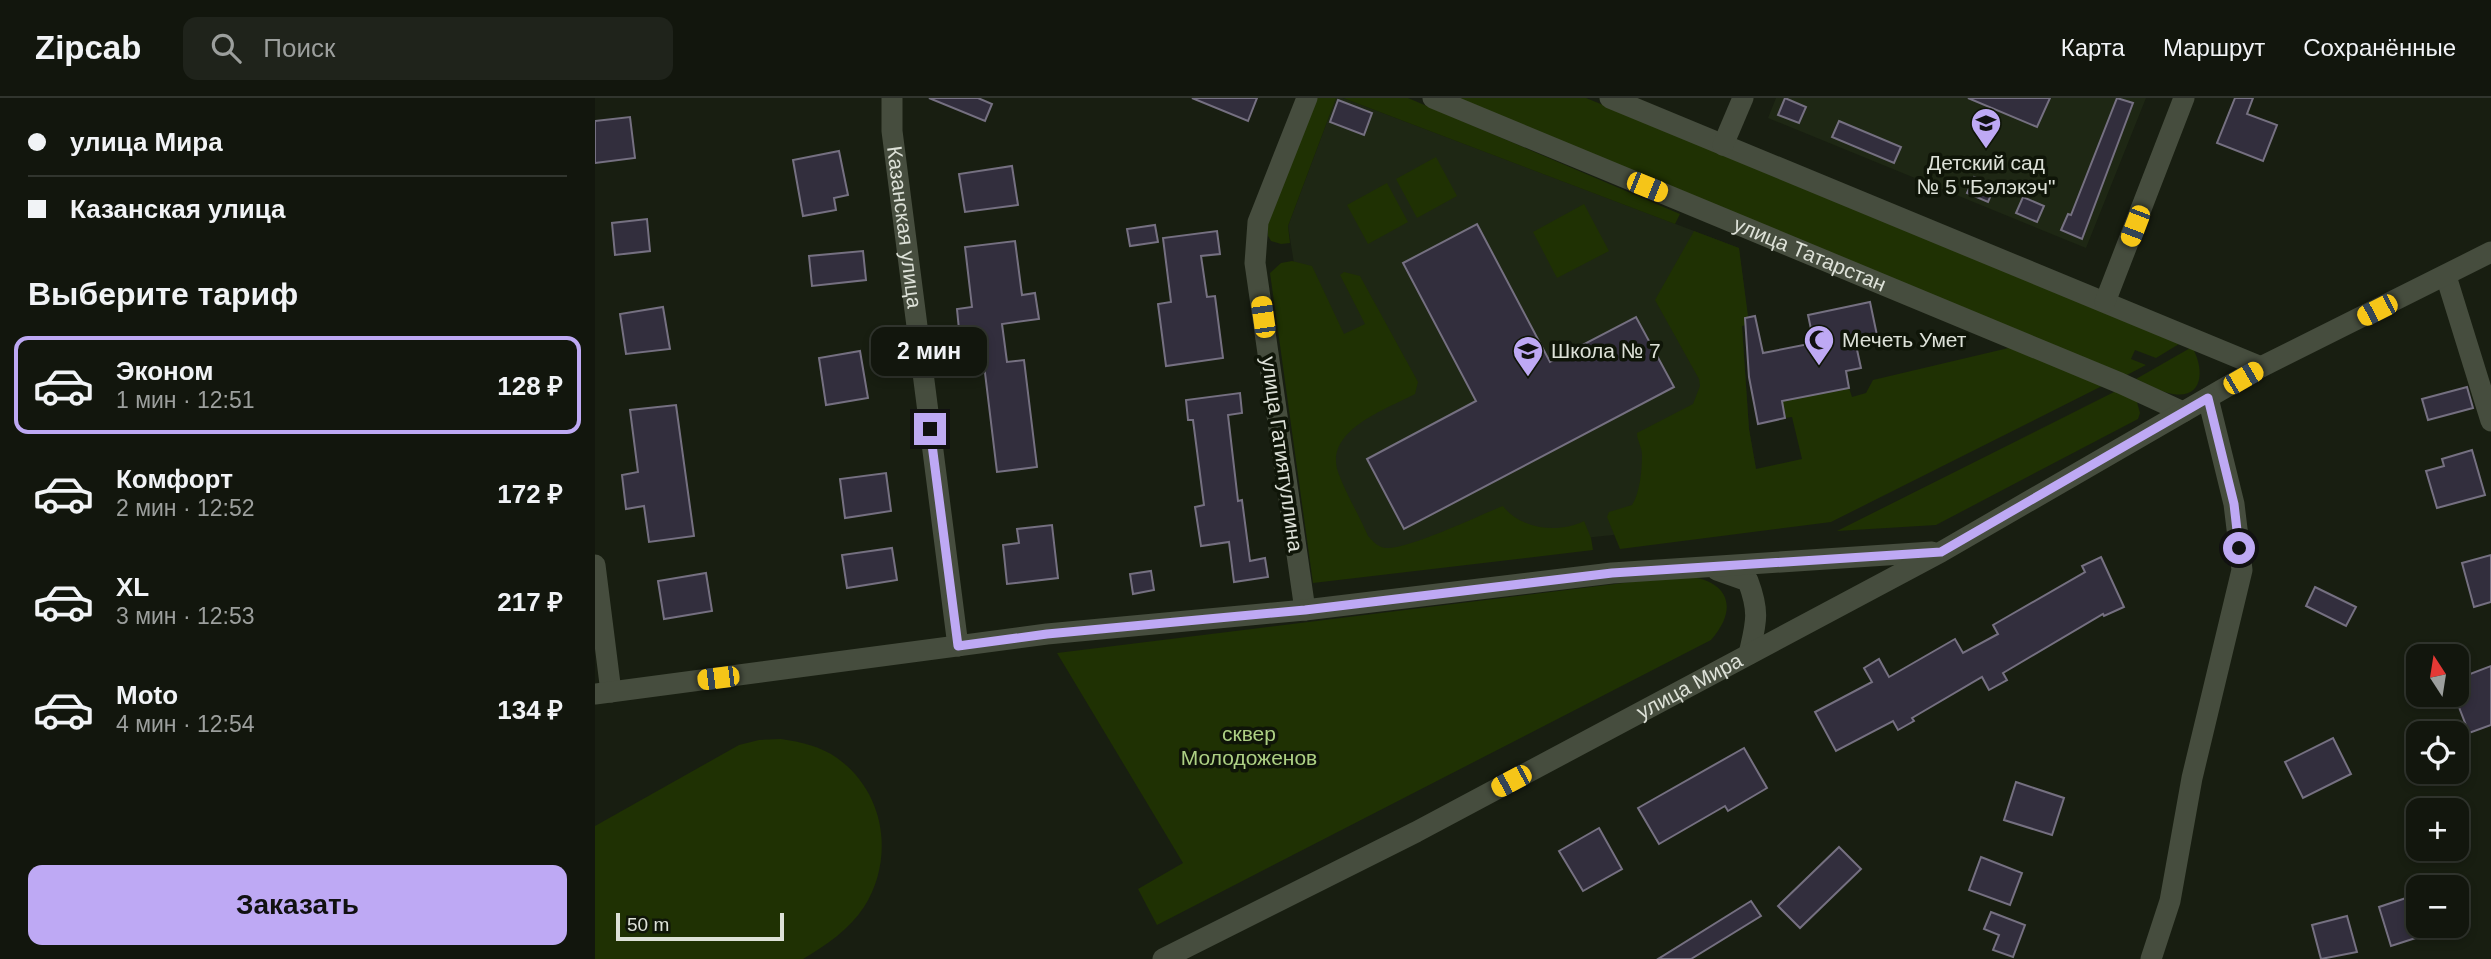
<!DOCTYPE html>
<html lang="ru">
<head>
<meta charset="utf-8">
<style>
	:root { --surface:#12160d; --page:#1f231b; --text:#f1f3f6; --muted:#9c9f9d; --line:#31352e; --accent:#bea9f4 }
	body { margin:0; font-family:Arial,sans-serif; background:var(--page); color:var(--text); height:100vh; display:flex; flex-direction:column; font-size:26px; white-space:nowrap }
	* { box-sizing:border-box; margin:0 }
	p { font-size:23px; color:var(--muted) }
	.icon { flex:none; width:38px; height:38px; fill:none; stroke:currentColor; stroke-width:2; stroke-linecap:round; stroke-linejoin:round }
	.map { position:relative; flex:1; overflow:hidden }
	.panel { display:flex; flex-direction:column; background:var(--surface); width:595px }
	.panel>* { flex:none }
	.guide { display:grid; align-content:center; height:154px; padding:0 28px; background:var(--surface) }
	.needle { width:46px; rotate:348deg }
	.buttons { position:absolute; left:1811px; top:546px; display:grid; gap:14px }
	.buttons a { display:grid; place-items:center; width:63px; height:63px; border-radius:14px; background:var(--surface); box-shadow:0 4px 10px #0003,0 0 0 2px var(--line); font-size:35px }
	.scale { position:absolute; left:21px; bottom:18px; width:168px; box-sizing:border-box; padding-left:7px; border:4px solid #dde1d8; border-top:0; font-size:19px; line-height:24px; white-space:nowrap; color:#dde1d8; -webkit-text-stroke:5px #0f1508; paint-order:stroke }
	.end { position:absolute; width:32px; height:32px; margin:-16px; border:9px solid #bea9f4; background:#111; box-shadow:0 0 0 4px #111 }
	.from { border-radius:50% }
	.bubble { position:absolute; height:49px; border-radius:14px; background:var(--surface); box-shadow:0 4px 10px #0003,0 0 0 2px var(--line); font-size:23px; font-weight:800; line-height:49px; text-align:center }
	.car { position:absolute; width:21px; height:42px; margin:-21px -10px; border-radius:9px; box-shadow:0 0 5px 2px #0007; background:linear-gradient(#f5c518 24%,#345 0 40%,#f5c518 0 76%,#345 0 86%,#f5c518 0) }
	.guide b { display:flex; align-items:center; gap:24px; height:66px; font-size:26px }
	.guide b+b { border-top:2px solid var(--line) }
	.guide i { width:18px; height:18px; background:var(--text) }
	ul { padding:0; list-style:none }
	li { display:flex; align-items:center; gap:21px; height:98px; margin:0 14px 10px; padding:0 14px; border:4px solid transparent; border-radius:14px }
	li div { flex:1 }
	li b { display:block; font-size:26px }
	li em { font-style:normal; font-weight:800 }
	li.on { border-color:var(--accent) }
	li>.icon { width:63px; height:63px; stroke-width:1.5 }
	h2 { padding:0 28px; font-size:32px; line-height:84px }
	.button { display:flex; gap:14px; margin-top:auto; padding:14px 28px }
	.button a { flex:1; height:80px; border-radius:14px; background:var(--accent); color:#111; font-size:28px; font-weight:800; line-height:80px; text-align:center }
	header { display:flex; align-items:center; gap:42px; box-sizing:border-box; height:98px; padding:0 35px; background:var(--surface); border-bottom:2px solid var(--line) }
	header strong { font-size:33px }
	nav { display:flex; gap:38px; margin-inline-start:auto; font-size:24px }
	.search { width:490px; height:63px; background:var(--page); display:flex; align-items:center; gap:18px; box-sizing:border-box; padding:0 24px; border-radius:14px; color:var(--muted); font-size:26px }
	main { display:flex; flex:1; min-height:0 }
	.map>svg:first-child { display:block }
</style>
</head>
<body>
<header>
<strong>Zipcab</strong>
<div class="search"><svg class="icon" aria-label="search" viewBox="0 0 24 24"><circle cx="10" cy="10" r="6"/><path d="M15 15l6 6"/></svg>Поиск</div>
<nav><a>Карта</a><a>Маршрут</a><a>Сохранённые</a></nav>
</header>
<main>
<section class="panel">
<div class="guide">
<b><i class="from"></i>улица Мира</b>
<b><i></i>Казанская улица</b>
</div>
<h2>Выберите тариф</h2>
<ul>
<li class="on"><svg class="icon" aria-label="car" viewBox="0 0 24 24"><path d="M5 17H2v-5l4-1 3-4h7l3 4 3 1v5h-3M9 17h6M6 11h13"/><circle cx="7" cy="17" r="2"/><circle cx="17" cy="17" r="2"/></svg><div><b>Эконом</b><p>1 мин · 12:51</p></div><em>128 ₽</em></li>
<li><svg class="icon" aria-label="car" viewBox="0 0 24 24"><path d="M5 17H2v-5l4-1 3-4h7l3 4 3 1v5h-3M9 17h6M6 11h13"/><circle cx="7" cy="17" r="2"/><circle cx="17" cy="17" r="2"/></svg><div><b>Комфорт</b><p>2 мин · 12:52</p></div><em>172 ₽</em></li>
<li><svg class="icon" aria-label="car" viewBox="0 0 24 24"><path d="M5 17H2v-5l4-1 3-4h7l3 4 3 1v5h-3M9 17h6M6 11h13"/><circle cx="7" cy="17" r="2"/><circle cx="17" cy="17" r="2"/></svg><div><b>XL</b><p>3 мин · 12:53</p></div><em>217 ₽</em></li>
<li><svg class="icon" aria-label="car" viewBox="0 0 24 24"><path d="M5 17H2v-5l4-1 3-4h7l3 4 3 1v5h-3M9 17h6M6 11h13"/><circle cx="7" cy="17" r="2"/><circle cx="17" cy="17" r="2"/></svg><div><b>Moto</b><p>4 мин · 12:54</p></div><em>134 ₽</em></li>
</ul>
<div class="button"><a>Заказать</a></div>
</section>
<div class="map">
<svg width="1896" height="861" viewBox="0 0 1896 861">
	<rect width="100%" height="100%" fill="#181e11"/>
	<g fill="#1e2714">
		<path d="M741,0H748L1144,150L1154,226L1147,228L1154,331L1161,371L1018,437L747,465L693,128Z"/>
		<path d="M1181,0H1551L1491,150L1173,20Z"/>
	</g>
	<g fill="#1f3103">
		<path d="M721,0H741L693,128L695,145L686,146L676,143L673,138V121Z"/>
		<path d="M748,0H813L1085,116L1080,126Z"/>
		<path d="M855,0H991L1589,243L1561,260L1540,252L1536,261L1551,267L1530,278Z"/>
		<path d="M841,59L862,98L822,120L801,81Z"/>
		<path d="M792,85L813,124L773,146L752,107Z"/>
		<path d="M989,106L1014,153L962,180L938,134Z"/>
		<path d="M1099,133L1144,150L1154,226L1147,228L1154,331L1161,371L1207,361L1197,319L1190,320L1184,289L1207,299L1254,290L1257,299L1271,295L1278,282L1422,248L1509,287L1236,424L1025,451L1012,419L1014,414L1037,407C1045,395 1047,372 1047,357C1047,349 1042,343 1042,335L1098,306L1105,288L1104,281L1060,202Z"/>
		<path d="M697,163L717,168L749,236L770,226L745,177L749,174L765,178L823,284L820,296C792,311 729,332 743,374C751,396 764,417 773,438C779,444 782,449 791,450C812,452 885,417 908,408C925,431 964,436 989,423L996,440L998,452L718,485L675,175L686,165Z"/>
		<path d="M1597,249C1609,269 1610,301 1578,296C1565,294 1553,286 1541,281Z"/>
		<path d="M1523,292L1542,304L1545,315L1543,321L1341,427L1242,433Z"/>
		<path d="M1085,478C1130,479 1147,507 1116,542L562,827L543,791L588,765L462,555Z"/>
		<path d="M186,641C206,644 225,648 242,660C290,694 300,760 269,809C254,832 231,847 208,861H0V728L144,647L164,642Z"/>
	</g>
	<g fill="#322e3d" stroke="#757081" stroke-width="2">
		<path d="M334,0H383L397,6L390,23Z"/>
		<path d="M597,0H662L653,23Z"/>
		<path d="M1190,0L1211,9L1204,25L1183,17Z"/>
		<path d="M1373,0H1455L1442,29Z"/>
		<path d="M1522,0L1538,5L1487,141L1466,132L1473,116L1476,117Z"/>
		<path d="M1640,0H1658L1652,16L1682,27L1668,63L1622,45Z"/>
		<path d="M743,2L777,15L769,37L735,24Z"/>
		<path d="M35,19L40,60L0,65V23Z"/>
		<path d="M1244,23L1306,49L1299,65L1237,39Z"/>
		<path d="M244,53L253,97L239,100L241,112L208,118L198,62Z"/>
		<path d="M417,68L423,107L370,114L364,76Z"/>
		<path d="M1379,79L1400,88L1393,104L1372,95Z"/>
		<path d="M1428,99L1449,108L1442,124L1421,115Z"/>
		<path d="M52,121L55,153L20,157L17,125Z"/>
		<path d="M882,126L955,264L1041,219L1079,289L809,431L772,361L881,303L808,165Z"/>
		<path d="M560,127L563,144L535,148L532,131Z"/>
		<path d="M622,133L625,156L606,158L612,199L620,198L628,260L571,268L563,206L576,204L568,140Z"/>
		<path d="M420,143L427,197L440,195L444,221L407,226L412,264L429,262L442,369L402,374L387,250L366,252L362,211L377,209L370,149Z"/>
		<path d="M268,153L271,182L217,188L214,158Z"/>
		<path d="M1275,204L1283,242L1261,247L1266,270L1251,273L1254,290L1187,303L1190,320L1163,326L1154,279L1150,220L1160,218L1168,255L1219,245L1213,217Z"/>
		<path d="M68,209L75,251L31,256L25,216Z"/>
		<path d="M265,253L273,300L231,307L224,260Z"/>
		<path d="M1872,289L1878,310L1833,322L1827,301Z"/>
		<path d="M645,295L647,315L633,317L643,403L647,402L655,463L670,460L673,479L639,484L634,444L606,448L600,409L609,407L598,322H593L591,302Z"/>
		<path d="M81,307L99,438L54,444L49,408L31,411L27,377L43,374L35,312Z"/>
		<path d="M1877,352L1890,397L1842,410L1831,373L1849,368L1847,361Z"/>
		<path d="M291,375L296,413L250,420L245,381Z"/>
		<path d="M457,427L463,480L412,486L408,447L424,445L422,431Z"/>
		<path d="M297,450L302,482L252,490L247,457Z"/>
		<path d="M1896,457V504L1879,509L1867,465Z"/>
		<path d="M1506,459L1529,509L1509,518L1508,516L1408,575L1412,582L1394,592L1387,579L1317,620L1319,623L1303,632L1298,623L1241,653L1220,614L1277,584L1269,570L1284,561L1294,579L1360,541L1368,555L1403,536L1398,527L1490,474L1487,468Z"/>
		<path d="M556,473L559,492L538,496L535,476Z"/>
		<path d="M111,475L117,513L69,521L63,483Z"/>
		<path d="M1720,489L1761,509L1751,528L1711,508Z"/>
		<path d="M1896,568V627L1874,635L1862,604V581Z"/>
		<path d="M1738,640L1756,676L1708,700L1690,664Z"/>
		<path d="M1149,650L1172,690L1133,713L1130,708L1064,746L1043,710Z"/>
		<path d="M1421,684L1469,700L1457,737L1409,722Z"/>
		<path d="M1004,730L1027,771L988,793L964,753Z"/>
		<path d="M1244,749L1266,771L1205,830L1183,808Z"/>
		<path d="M1386,759L1427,775L1415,807L1374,792Z"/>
		<path d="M1817,798L1824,817V828H1827L1830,837L1796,848L1784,809Z"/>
		<path d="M1156,803L1166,818L1096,861H1063Z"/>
		<path d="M1396,814L1430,827L1418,859L1398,852L1404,837L1389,831Z"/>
		<path d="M1752,818L1762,854L1726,861L1717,827Z"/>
	</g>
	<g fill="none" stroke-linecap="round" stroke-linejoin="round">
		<g stroke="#464d3e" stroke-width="21">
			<path id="s1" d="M297,0V33L363,548"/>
			<path id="s2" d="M838,0L1525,285L1588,314"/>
			<path d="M1015,0L1666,269"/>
			<path d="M1128,47L1148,0"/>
			<path d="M1851,178L1896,323"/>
			<path d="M1510,204L1589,0"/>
			<path d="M0,467L16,594"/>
			<path d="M1122,472L1153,483C1165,515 1161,525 1154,556"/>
			<path d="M710,512L660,165L663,124L712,0"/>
			<path d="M0,596L452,536L710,512L1017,475L1337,454"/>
			<path id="s3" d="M568,861L821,734L1346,454L1666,269L1896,154"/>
			<path d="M1556,861L1575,803L1597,680L1647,472L1639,406L1613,300"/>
		</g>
	</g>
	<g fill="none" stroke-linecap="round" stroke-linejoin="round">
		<path stroke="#bea9f4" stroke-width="9" d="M335,331L363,548L452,536L710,512L1017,475L1346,454L1613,300L1639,406L1644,450"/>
	</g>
	<defs>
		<g id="school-pin" transform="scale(1.575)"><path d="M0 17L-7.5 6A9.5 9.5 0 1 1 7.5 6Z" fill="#bea9f4" stroke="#0f1508"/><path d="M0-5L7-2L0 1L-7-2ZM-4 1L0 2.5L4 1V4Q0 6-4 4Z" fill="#111"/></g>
		<g id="mosque-pin" transform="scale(1.575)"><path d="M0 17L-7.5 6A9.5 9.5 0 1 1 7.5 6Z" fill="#bea9f4" stroke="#0f1508"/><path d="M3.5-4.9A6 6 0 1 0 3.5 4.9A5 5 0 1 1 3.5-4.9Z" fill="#111"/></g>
	</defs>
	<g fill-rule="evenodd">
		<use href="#school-pin" x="1391" y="25"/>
		<use href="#mosque-pin" x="1224" y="242"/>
		<use href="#school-pin" x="933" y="253"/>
	</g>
	<g text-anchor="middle" stroke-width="7" stroke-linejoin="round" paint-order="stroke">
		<g font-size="21" fill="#dde1d8" stroke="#0f1508" text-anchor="start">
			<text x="1391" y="72" text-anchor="middle">Детский сад<tspan x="1391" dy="24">№ 5 "Бэлэкэч"</tspan></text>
			<text x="1247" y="249">Мечеть Умет</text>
			<text x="956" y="260">Школа № 7</text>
		</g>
		<g font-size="21" fill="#dde1d8" stroke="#0f1508">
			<text dy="7" stroke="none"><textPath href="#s1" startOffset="130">Казанская улица</textPath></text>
			<text dy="7" stroke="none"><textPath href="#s2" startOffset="408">улица Татарстан</textPath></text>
			<text transform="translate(687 356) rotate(82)" y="7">улица Гатиятуллина</text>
			<text dy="7" stroke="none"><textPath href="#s3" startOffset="593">улица Мира</textPath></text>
		</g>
		<g font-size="21" fill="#add084" stroke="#0f1508">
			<text x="654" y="643">сквер<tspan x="654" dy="24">Молодоженов</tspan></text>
		</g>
	</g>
</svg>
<div class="buttons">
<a><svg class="needle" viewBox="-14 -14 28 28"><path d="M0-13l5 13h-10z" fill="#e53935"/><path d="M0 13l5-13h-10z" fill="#9c9f9d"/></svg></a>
<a><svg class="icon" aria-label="locate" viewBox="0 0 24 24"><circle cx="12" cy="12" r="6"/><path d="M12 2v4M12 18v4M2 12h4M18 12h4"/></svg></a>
<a>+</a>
<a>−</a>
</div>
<div class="scale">50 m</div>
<i class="end from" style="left:1644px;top:450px"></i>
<i class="end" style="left:335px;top:331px"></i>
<div class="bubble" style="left:276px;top:229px;width:116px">2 мин</div>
<i class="car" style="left:1052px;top:89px;rotate:112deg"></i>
<i class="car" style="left:1540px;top:128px;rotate:201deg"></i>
<i class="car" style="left:1782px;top:212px;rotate:243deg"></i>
<i class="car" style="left:668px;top:219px;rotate:352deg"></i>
<i class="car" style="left:1648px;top:280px;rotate:60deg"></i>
<i class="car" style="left:123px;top:580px;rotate:263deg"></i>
<i class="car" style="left:916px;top:683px;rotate:242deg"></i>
</div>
</main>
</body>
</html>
